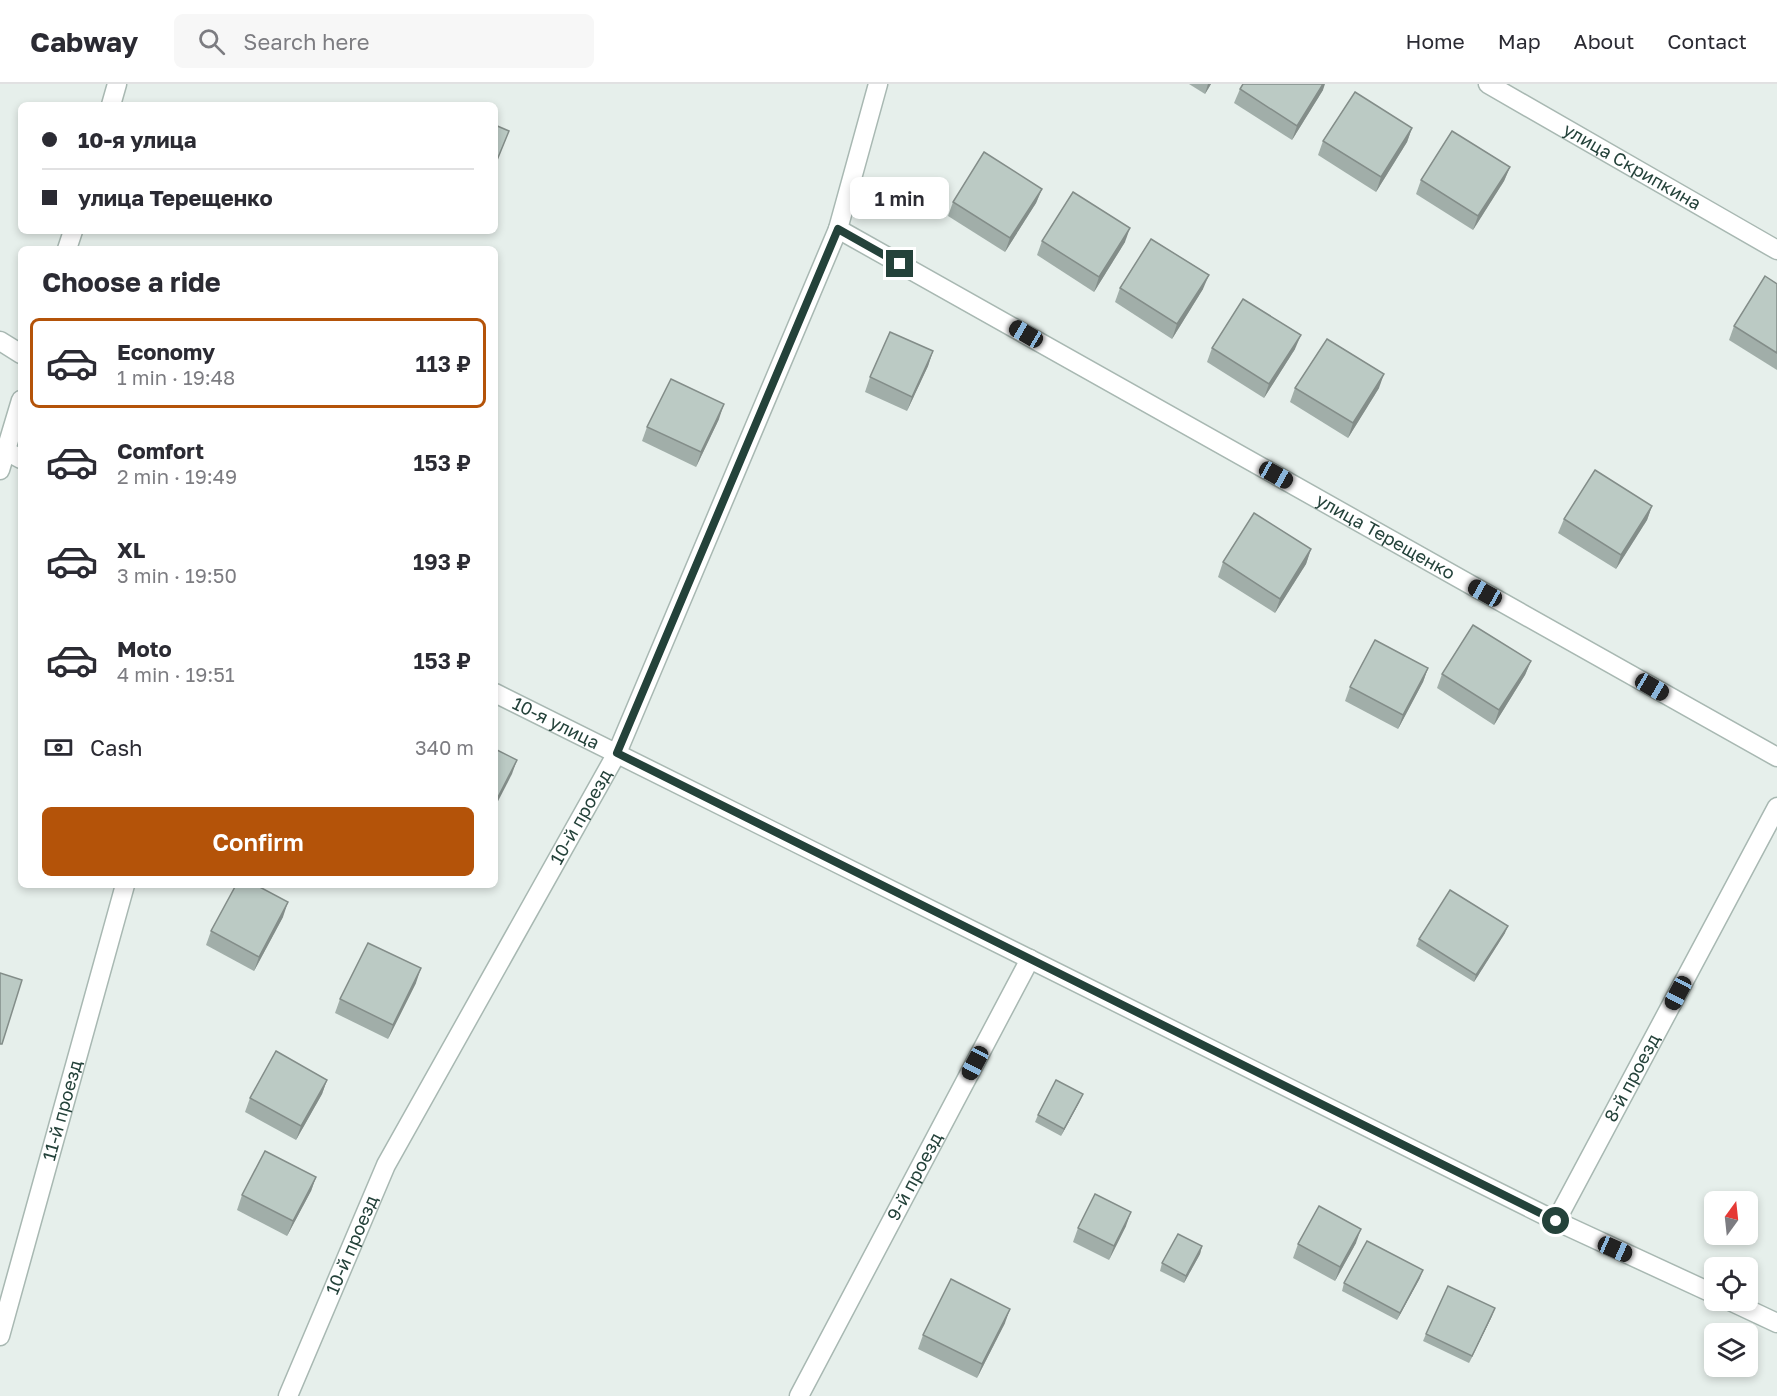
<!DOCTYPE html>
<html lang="en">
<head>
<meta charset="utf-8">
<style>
	:root { --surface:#fff; --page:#f7f7f7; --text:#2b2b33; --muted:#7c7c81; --line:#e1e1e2; --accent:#b45309 }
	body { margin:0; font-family:"Golos Text",sans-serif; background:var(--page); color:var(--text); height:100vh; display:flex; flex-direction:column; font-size:22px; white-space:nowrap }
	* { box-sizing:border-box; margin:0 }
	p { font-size:20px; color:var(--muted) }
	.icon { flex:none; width:33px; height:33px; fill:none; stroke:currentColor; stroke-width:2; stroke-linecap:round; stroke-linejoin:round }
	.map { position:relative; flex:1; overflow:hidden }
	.side { position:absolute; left:18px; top:162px; width:480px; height:642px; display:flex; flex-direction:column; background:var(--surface); border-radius:9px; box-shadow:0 3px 9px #0003 }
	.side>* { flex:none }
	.guide { position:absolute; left:18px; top:18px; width:480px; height:132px; border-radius:9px; box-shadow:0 3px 9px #0003; display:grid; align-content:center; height:132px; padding:0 24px; background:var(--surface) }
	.needle { width:39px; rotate:15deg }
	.controls { position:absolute; left:1704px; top:1107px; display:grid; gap:12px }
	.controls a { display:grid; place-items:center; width:54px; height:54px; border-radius:9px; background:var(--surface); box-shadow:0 3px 9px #0003; font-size:30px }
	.end { position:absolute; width:27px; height:27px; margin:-14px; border:8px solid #24423a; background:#fff; box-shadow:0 0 0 3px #fff }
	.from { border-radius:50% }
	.bubble { position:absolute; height:42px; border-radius:9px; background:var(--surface); box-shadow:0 3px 9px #0003; font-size:20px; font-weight:600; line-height:42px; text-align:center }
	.car { position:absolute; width:18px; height:36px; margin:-18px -9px; border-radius:8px; box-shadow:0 0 4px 2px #0007; background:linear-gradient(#222 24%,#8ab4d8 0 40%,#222 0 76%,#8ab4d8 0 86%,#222 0) }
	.guide b { display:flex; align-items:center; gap:21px; height:57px; font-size:22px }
	.guide b+b { border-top:2px solid var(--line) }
	.guide i { width:15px; height:15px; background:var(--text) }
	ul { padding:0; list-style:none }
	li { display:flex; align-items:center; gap:18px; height:90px; margin:0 12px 9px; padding:0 12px; border:3px solid transparent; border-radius:9px }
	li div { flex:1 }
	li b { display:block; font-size:22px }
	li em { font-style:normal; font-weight:600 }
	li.on { border-color:var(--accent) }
	li>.icon { width:54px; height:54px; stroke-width:1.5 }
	h2 { padding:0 24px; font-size:27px; line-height:72px }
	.pay { display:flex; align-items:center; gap:15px; height:66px; padding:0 24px; font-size:22px }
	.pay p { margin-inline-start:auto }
	.cta { display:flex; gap:12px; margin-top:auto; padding:12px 24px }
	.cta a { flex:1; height:69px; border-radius:9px; background:var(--accent); color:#fff; font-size:24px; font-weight:600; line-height:69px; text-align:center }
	header { display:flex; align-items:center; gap:36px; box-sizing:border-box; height:84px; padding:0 30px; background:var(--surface); border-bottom:2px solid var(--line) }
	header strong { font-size:28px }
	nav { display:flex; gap:33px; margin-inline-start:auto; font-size:21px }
	.search { width:420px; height:54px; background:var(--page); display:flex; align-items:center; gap:15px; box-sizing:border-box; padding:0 21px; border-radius:9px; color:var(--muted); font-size:22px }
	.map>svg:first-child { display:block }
</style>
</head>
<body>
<header>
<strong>Cabway</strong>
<div class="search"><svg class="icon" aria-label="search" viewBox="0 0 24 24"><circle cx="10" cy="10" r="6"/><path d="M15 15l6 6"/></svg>Search here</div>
<nav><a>Home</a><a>Map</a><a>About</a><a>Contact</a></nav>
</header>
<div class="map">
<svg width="1777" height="1312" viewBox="0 0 1777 1312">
	<rect width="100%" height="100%" fill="#e6efeb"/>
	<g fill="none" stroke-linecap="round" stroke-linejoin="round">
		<g stroke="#a8b8b2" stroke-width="21">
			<g id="minor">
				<path id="s1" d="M1488,0L1777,166"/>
				<path id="s2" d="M838,145L1777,673"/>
				<path d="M0,257L21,270"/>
				<path d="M6,367L21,375"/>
				<path id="s3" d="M495,609L1556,1137L1714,1210"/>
				<path id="s4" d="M1556,1137L1777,723"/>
				<path d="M1728,1216L1777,1239"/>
				<path id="s5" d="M0,1252L125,801"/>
				<path id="s6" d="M288,1312L386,1081L617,669L838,145L878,0"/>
				<path id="s7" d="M799,1312L1030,875"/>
			</g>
		</g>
		<g stroke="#a8b8b2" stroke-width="21">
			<g id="tertiary">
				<path d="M111,21L117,0"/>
				<path d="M67,165L73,147"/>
				<path d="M0,386L21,316"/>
			</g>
		</g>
		<use href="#minor" stroke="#fff" stroke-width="18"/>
		<use href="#tertiary" stroke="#fff" stroke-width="18"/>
	</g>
	<g fill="#a1aea9">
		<path d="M1189,0H1211L1205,10Z"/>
		<path d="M1240,5L1323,6L1292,56L1234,19Z"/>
		<path d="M1412,44L1407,58L1376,108L1318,71L1323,57Z"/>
		<path d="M1510,83L1504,97L1473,146L1416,110L1421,96Z"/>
		<path d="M1042,105L1036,119L1005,168L948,132L953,118Z"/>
		<path d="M1042,157L1125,158L1094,208L1037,171Z"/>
		<path d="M1777,200V286L1729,256L1734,242Z"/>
		<path d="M1120,204L1203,205L1172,255L1115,218Z"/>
		<path d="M1212,264L1295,265L1264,314L1207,278Z"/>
		<path d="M933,267L928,282L907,327L865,308L870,293Z"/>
		<path d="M1295,304H1379L1348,354L1290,318Z"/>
		<path d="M719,335L696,383L642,357L647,343Z"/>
		<path d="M1652,422L1647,436L1616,485L1558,449L1564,435Z"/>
		<path d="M1311,465L1306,480L1275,529L1218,493L1223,478Z"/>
		<path d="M1531,577L1525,591L1494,641L1437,604L1442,590Z"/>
		<path d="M1428,584L1423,598L1398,645L1345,617L1350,603Z"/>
		<path d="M283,833L254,887L206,861L211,847Z"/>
		<path d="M1505,849L1474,898L1416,862L1419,855Z"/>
		<path d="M416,899L388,955L335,929L340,915Z"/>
		<path d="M327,996L322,1010L296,1056L245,1028L250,1014Z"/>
		<path d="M1080,1017L1061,1052L1035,1038L1038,1031Z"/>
		<path d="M316,1093L311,1107L287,1152L237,1126L242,1111Z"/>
		<path d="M1126,1142L1109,1176L1073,1158L1078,1144Z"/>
		<path d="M1356,1159L1335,1197L1293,1174L1298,1160Z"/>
		<path d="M1202,1162L1200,1170L1184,1199L1160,1187L1162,1179Z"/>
		<path d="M1420,1194L1397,1236L1342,1207L1344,1199Z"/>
		<path d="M1492,1232L1469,1279L1423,1257L1426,1250Z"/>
		<path d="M1005,1239L977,1294L918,1265L923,1251Z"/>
	</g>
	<g fill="#838d89">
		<path d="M1208,0H1211L1205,10Z"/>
		<path d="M1323,0H1325L1323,6L1292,56L1297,42Z"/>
		<path d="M1412,44L1407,58L1376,108L1381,93Z"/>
		<path d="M1510,83L1504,97L1473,146L1478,132Z"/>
		<path d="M1042,105L1036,119L1005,168L1010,154Z"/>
		<path d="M1130,144L1125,158L1094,208L1099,193Z"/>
		<path d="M1209,191L1203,205L1172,255L1177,240Z"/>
		<path d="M1301,251L1295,265L1264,314L1269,300Z"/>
		<path d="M933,267L928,282L907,327L912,313Z"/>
		<path d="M1384,290L1379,304L1348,354L1353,339Z"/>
		<path d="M724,320L719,335L696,383L701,368Z"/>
		<path d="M1652,422L1647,436L1616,485L1621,471Z"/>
		<path d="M1311,465L1306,480L1275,529L1280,515Z"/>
		<path d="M1531,577L1525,591L1494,641L1499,626Z"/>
		<path d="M1428,584L1423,598L1398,645L1403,631Z"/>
		<path d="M517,676L512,690L495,723V719Z"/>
		<path d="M288,818L283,833L254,887L259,873Z"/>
		<path d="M1508,842L1505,849L1474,898L1476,891Z"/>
		<path d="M421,884L416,899L388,955L393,941Z"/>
		<path d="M327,996L322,1010L296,1056L301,1042Z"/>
		<path d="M1083,1010L1080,1017L1061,1052L1064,1045Z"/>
		<path d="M316,1093L311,1107L287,1152L293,1137Z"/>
		<path d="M1131,1128L1126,1142L1109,1176L1114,1162Z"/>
		<path d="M1361,1145L1356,1159L1335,1197L1340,1183Z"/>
		<path d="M1202,1162L1200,1170L1184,1199L1186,1192Z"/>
		<path d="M1423,1186L1420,1194L1397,1236L1400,1229Z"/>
		<path d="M1495,1224L1492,1232L1469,1279L1472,1272Z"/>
		<path d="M1010,1225L1005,1239L977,1294L982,1280Z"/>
	</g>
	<g fill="#bbcac4" stroke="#838d89" stroke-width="1.5">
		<path d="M1243,0H1323L1297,42L1240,5Z"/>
		<path d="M1355,8L1412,44L1381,93L1323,57Z"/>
		<path d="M495,41L509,47L495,81Z"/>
		<path d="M1452,47L1510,83L1478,132L1421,96Z"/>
		<path d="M984,68L1042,105L1010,154L953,118Z"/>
		<path d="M1073,108L1130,144L1099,193L1042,157Z"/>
		<path d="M1151,155L1209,191L1177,240L1120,204Z"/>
		<path d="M1765,192L1777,200V269L1734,242Z"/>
		<path d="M1243,215L1301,251L1269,300L1212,264Z"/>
		<path d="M890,248L933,267L912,313L870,293Z"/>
		<path d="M1327,255L1384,290L1353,339L1295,304Z"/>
		<path d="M671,295L724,320L701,368L647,343Z"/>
		<path d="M1595,386L1652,422L1621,471L1564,435Z"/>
		<path d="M1254,429L1311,465L1280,515L1223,478Z"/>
		<path d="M1473,541L1531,577L1499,626L1442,590Z"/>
		<path d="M1375,556L1428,584L1403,631L1350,603Z"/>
		<path d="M495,665L517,676L495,719Z"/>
		<path d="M236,801H256L288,818L259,873L211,847Z"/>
		<path d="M1450,806L1508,842L1476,891L1419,855Z"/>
		<path d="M368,859L421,884L393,941L340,915Z"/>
		<path d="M0,889L22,896L2,960H0Z"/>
		<path d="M276,967L327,996L301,1042L250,1014Z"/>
		<path d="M1056,996L1083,1010L1064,1045L1038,1031Z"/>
		<path d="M265,1067L316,1093L293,1137L242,1111Z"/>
		<path d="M1095,1110L1131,1128L1114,1162L1078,1144Z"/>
		<path d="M1319,1122L1361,1145L1340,1183L1298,1160Z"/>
		<path d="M1178,1150L1202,1162L1186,1192L1162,1179Z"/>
		<path d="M1367,1157L1423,1186L1400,1229L1344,1199Z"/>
		<path d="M951,1195L1010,1225L982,1280L923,1251Z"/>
		<path d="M1448,1202L1495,1224L1472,1272L1426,1250Z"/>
	</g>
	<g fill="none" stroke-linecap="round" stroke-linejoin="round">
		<path stroke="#24423a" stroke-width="8" d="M900,180L838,145L617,669L1556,1137"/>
	</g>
	<g text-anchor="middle" stroke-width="4.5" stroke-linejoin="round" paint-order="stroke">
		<g font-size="18" fill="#24423a" stroke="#f7fbf9">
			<text dy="6" stroke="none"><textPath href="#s1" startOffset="166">улица Скрипкина</textPath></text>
			<text dy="6" stroke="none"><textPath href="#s2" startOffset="628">улица Терещенко</textPath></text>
			<text dy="6" stroke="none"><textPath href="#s3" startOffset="68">10-я улица</textPath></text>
			<text dy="6" stroke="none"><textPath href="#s6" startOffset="650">10-й проезд</textPath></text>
			<text dy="6" stroke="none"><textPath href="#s4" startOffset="162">8-й проезд</textPath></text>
			<text dy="6" stroke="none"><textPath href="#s5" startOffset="234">11-й проезд</textPath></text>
			<text dy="6" stroke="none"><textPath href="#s7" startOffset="248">9-й проезд</textPath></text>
			<text dy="6" stroke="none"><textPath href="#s6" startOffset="164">10-й проезд</textPath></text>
		</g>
	</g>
</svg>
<div class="controls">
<a><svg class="needle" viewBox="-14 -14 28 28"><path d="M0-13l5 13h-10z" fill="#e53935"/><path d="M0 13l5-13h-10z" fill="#7c7c81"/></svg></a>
<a><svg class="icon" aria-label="locate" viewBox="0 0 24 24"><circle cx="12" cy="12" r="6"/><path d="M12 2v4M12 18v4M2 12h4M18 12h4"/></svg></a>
<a><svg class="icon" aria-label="layers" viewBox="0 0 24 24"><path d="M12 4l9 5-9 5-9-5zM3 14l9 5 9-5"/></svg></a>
</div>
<i class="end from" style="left:1556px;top:1137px"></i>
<i class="end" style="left:900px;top:180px"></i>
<div class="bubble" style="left:850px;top:93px;width:99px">1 min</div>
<i class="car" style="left:1026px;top:250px;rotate:300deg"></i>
<i class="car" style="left:1276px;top:391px;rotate:119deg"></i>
<i class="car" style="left:1485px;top:509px;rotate:299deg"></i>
<i class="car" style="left:1652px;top:603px;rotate:120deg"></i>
<i class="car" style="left:1678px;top:909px;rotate:208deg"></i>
<i class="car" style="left:975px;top:979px;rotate:208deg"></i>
<i class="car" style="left:1615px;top:1165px;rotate:114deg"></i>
<div class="guide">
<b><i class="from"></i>10-я улица</b>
<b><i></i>улица Терещенко</b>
</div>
<section class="side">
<h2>Choose a ride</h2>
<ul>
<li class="on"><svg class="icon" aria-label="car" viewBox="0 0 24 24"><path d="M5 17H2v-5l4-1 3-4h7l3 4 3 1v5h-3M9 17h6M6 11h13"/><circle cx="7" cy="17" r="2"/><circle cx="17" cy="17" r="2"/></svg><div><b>Economy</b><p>1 min · 19:48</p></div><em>113 ₽</em></li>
<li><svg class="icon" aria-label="car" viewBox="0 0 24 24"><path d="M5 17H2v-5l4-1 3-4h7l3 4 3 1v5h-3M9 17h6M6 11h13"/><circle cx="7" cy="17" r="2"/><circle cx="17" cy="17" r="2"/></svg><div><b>Comfort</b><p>2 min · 19:49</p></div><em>153 ₽</em></li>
<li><svg class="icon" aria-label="car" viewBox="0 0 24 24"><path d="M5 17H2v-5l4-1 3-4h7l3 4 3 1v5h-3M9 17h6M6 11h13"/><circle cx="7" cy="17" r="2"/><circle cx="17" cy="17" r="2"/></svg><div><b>XL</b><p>3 min · 19:50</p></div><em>193 ₽</em></li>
<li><svg class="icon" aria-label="car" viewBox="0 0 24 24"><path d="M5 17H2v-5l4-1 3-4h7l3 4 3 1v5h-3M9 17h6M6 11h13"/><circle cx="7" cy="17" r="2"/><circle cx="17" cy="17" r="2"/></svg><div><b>Moto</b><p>4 min · 19:51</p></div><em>153 ₽</em></li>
</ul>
<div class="pay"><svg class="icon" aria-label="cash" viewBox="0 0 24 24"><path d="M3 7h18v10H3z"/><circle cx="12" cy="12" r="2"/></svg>Cash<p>340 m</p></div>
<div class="cta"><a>Confirm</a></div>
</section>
</div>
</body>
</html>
